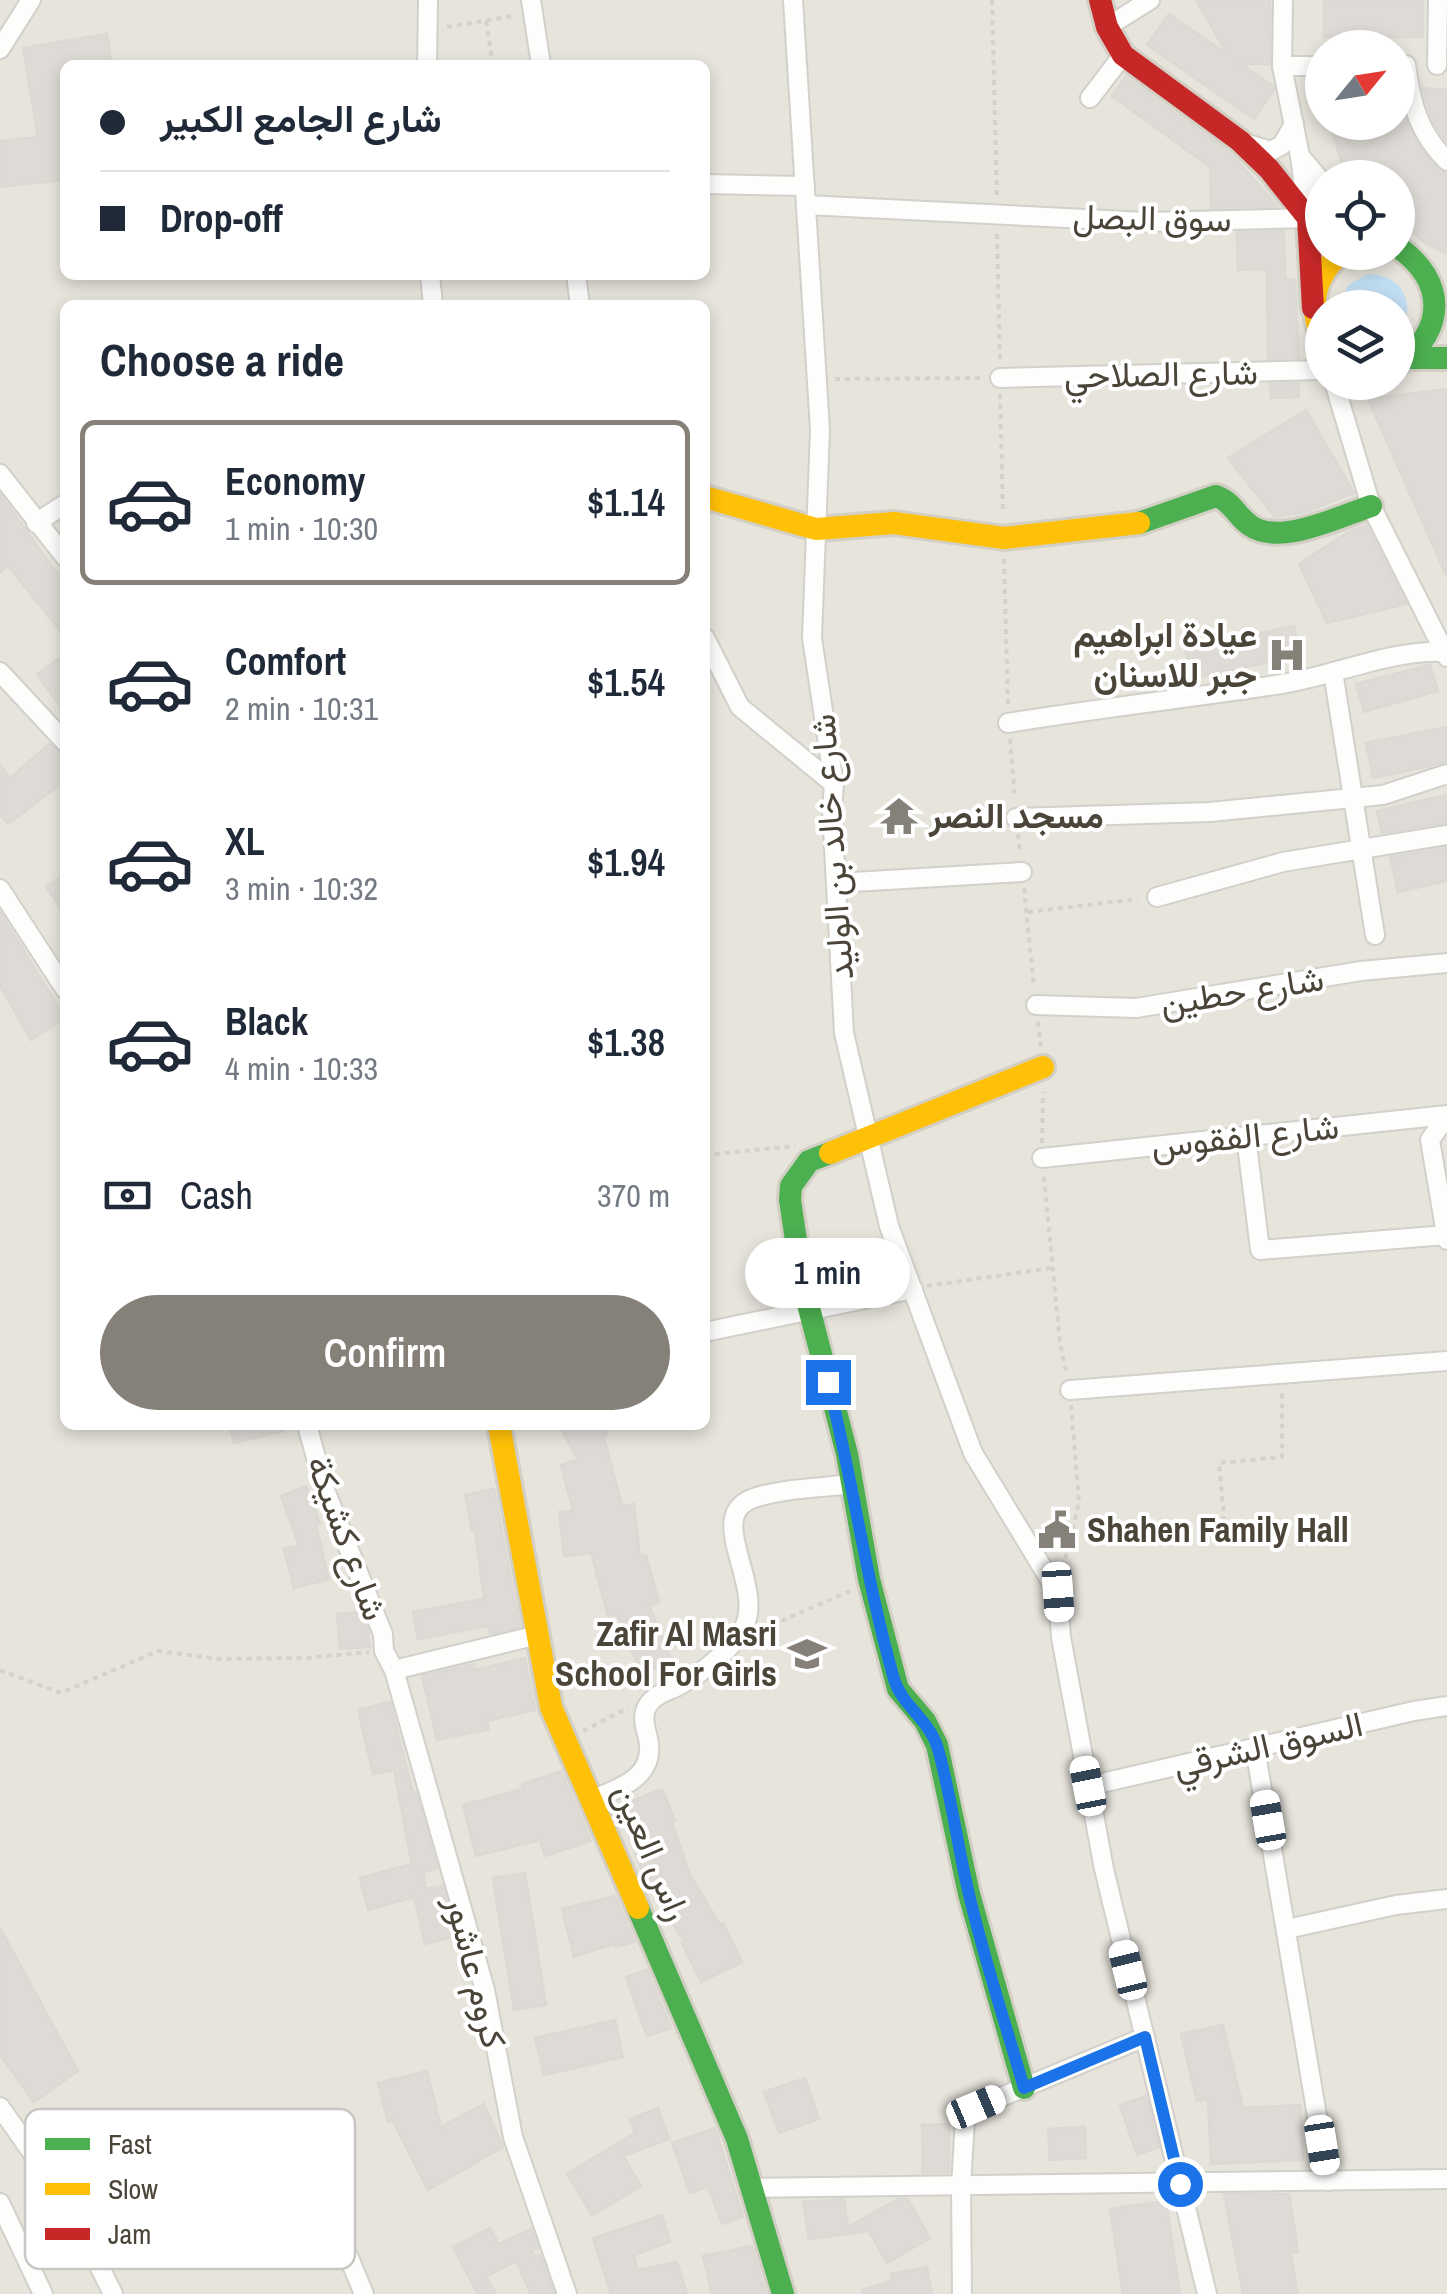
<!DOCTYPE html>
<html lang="en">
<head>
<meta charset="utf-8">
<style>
	:root { --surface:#fff; --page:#f6f6f7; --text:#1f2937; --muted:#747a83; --line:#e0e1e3; --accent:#868178 }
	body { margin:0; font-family:"Archivo Narrow",Vazirmatn,sans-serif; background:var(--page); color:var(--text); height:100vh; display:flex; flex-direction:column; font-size:38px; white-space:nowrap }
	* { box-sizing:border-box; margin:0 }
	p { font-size:32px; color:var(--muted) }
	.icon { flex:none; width:55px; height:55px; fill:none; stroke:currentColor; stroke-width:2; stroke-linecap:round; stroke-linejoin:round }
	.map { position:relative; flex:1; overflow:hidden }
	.sheet { position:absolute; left:60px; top:300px; width:650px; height:1130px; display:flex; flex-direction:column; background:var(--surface); border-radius:15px; box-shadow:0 5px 15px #0003 }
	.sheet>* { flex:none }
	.hud { position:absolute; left:60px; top:60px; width:650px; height:220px; border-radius:15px; box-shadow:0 5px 15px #0003; display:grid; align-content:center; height:220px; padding:0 40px; background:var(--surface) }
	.needle { width:65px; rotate:60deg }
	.controls { position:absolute; left:1305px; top:30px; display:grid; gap:20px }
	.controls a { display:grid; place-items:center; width:110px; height:110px; border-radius:50%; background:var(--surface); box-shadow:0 5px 15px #0003; font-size:50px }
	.end { position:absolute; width:45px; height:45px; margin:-22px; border:12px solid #1a73e8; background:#fff; box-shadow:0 0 0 5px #fff }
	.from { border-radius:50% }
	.bubble { position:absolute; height:70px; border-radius:35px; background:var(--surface); box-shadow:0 5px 15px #0003; font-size:32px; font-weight:600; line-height:70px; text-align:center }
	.car { position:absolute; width:30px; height:60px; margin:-30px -15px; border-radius:12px; box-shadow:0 0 8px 2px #0007; background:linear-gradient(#fff 24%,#345 0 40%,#fff 0 76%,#345 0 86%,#fff 0) }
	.hud b { display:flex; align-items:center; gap:35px; height:95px; font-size:38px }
	.hud b+b { border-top:2px solid var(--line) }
	.hud i { width:25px; height:25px; background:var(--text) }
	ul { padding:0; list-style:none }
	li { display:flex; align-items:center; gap:30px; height:165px; margin:0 20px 15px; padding:0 20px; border:5px solid transparent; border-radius:15px }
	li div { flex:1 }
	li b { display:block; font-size:38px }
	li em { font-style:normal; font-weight:600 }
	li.selected { border-color:var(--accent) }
	li>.icon { width:90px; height:90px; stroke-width:1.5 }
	h2 { padding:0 40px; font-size:45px; line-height:120px }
	.pay { display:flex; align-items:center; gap:25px; height:110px; padding:0 40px; font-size:38px }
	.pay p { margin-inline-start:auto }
	.cta { display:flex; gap:20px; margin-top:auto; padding:20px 40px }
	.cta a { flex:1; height:115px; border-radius:60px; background:var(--accent); color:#fff; font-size:40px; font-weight:600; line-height:115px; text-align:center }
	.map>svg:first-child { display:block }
</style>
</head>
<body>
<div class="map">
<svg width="1447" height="2294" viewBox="0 0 1447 2294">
	<rect width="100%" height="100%" fill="#f4f2ee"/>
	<path fill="#e7e4dc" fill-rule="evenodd" d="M0,0H1447V2294H0ZM1322,48H1398V122H1322ZM65,65H705V275H65ZM1322,178H1398V252H1322ZM65,305H705V1425H65ZM1322,308H1398V382H1322Z"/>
	<path fill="#c0ddf1" d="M1368,274C1402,274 1419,305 1398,333V308L1339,307L1348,285Z"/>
	<g fill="#dedbd6" stroke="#dcd9d4" stroke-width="2.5">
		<path d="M1196,0H1270V64H1241L1273,86L1274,90L1254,119L1147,45L1169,14L1228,55Z"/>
		<rect x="1324" y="0" width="99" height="37"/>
		<path d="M107,34L112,65H65V180L0,187V141L38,137L23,48Z"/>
		<path d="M1126,77L1230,153L1278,206L1211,208L1210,167L1112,96Z"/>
		<path d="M1422,88L1447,90V142L1434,123Z"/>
		<path d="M1398,91L1406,121L1419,146L1438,169L1447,173V253L1426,244L1398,220V178H1347L1329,122H1398Z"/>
		<path d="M1284,231L1285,279H1295L1299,358L1268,359L1267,269L1238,270L1237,232Z"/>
		<path d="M1299,383V397L1271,398L1270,384Z"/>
		<path d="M1447,389V577L1368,399Z"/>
		<path d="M1306,410L1354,493L1305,512L1275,517L1228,458Z"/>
		<path d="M0,494L52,567L65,579V637L8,566L0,572Z"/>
		<path d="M1366,525L1406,604L1327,623L1299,564L1350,531Z"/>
		<path d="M1294,626L1300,656L1192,678L1185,648Z"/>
		<path d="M65,654V713L37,674Z"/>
		<path d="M1430,665L1438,691L1364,712L1356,684Z"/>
		<path d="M1447,727V762L1373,778L1366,743Z"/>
		<path d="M49,744L65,754V781L8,824L0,814V765L10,778Z"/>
		<path d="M1447,795V823L1382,833L1377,811Z"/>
		<path d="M1447,848V881L1398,892L1390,857Z"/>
		<path d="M65,874V914L46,887Z"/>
		<path d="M0,912L65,1018L31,1040L0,986Z"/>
		<path d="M229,1425H283L284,1431L234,1443Z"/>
		<path d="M559,1425H602L607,1435L604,1437L622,1506L634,1504L640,1556L646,1555L659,1602L649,1605L672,1662L641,1674L617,1614L608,1616L591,1553L564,1556L559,1512L573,1511L561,1465L578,1460Z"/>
		<path d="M306,1486L320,1524L316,1525L329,1579L294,1588L284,1549L299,1546L281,1496Z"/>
		<path d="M494,1489L520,1627L490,1634L488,1626L418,1639L413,1612L484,1599L475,1530H472L465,1495Z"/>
		<path d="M361,1612L368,1631L370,1647L340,1649L337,1614Z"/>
		<path d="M525,1658L535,1710L487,1721L489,1729L437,1740L422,1676L474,1664L475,1670Z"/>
		<path d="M390,1702L413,1793L416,1792L437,1868L423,1872L426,1889L442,1886L457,1936L425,1944L414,1897L368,1910L360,1878L412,1864L394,1770L373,1774L358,1710Z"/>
		<path d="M561,1771L591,1841L545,1856L540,1840L476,1856L463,1805L523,1789L522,1784Z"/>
		<path d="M662,1789L675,1820L672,1822L690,1875L720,1925L723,1923L742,1962L701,1982L682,1943L685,1942L647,1884L618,1807Z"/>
		<path d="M525,1873L546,2005L514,2010L493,1878Z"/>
		<path d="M615,1896L635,1942L615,1947L614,1944L574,1957L562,1909Z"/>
		<path d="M0,1928L78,2071L34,2102L0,2055Z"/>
		<path d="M647,1970L671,2028L647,2036L626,1977Z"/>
		<path d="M615,2020L623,2057L544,2075L535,2038Z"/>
		<path d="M1223,2025L1243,2108L1300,2105L1303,2160L1211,2164L1208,2099L1197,2101L1181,2034Z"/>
		<path d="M427,2071L441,2127L484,2104L503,2147L428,2190L393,2121L388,2122L378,2083Z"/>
		<path d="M805,2078L819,2119L779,2133L764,2092Z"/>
		<path d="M1146,2096L1159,2147L1137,2155L1120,2105Z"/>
		<path d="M658,2108L669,2139L623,2156L641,2186L592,2215L567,2174L635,2133L630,2119Z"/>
		<path d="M949,2124V2172L923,2173L922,2125Z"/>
		<path d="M1085,2127L1086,2158L1050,2160L1048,2129Z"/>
		<path d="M715,2128L743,2217L722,2224L708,2186L690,2193L672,2143Z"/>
		<path d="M1224,2194H1289L1298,2252L1291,2253L1297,2294H1243Z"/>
		<path d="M907,2198L930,2238L887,2263L869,2231L809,2239L803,2202L844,2199L848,2227L898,2199Z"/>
		<path d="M1166,2201L1180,2294H1123L1110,2209Z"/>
		<path d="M662,2215L670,2242L634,2255L638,2270L677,2262L687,2294H611L593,2238Z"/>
		<path d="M490,2228L499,2244L531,2229L538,2248L532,2251L535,2257L540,2255L554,2294H531L516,2261L486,2277L496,2294H478L453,2247Z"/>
		<path d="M752,2246L766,2294H712L703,2256Z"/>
		<path d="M927,2267L932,2294H862V2290L892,2281L891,2274Z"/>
	</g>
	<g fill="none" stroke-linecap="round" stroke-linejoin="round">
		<g stroke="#d2d0cb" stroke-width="22">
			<g id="street">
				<path d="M531,0L541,65"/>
				<path d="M793,0L820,430L812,638L834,784L832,811L844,1033L889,1226L973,1453L1058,1593L1061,1637L1104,1869L1207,2294"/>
				<path d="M1107,27L1150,0"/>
				<path d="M0,49L31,0"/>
				<path d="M427,65L428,0"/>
				<path d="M1406,65C1411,104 1419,133 1447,161"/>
				<path d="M1437,65L1438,0"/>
				<path d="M1282,66H1322"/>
				<path d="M1090,98L1123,55"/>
				<path d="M1245,143L1271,151L1282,145L1294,124"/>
				<path d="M1300,156L1322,182"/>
				<path d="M705,184L805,186"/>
				<path d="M806,205L1146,222L1308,218L1300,156L1282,66L1283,0"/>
				<path d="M430,275L433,305"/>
				<path d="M576,275L580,305"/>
				<path d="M1000,378L1322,370"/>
				<path d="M1334,382L1371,506L1447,657"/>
				<path d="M0,474L65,557"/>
				<path d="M36,523L65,504"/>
				<path d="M705,638L740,707L834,784"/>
				<path d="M0,672L65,742"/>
				<path d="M1333,672L1375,935"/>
				<path d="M1008,723C1099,708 1191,698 1282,684C1338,675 1390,649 1447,652"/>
				<path d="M1016,818L1210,812L1383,795L1447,774"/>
				<path d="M836,883L1022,872"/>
				<path d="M0,889L65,989"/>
				<path d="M1157,897L1283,862L1447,835"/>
				<path d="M1036,1005L1136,1008L1361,971L1447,963"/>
				<path d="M1447,1116L1430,1140L1447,1240"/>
				<path d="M1246,1136L1260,1250L1446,1235"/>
				<path d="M1042,1158L1447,1115"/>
				<path d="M705,1332L913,1289"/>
				<path d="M1070,1390L1447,1361"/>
				<path d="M307,1425L325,1490L383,1634L384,1651L394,1670L485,1990L513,2137L567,2294"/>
				<path d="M394,1670L538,1635"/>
				<path d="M1255,1748L1328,2181"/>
				<path d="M1089,1786L1414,1711L1447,1706"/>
				<path d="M591,1800C622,1787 659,1776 647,1734C644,1724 642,1714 648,1705C656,1693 669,1691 680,1685C701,1674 731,1650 743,1629C767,1586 702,1516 754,1498C784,1488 821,1488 852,1484"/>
				<path d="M1287,1929L1396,1905L1447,1899"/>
				<path d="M0,2107L69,2205L113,2294"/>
				<path d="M320,2188L364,2294"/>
				<path d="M752,2188L1447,2179"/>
				<path d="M0,2203L43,2294"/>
				<path d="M962,2294L961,2186L965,2119L977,2107L1145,2037"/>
			</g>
		</g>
		<g stroke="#d3cfc5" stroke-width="28">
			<g id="fast">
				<path d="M1398,247C1446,281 1447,330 1398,364"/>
				<path d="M1410,358H1447"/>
				<path d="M1139,523L1216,496C1233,502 1237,517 1251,526C1280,546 1341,516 1371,506"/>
				<path d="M830,1153L809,1161L791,1186L790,1200L802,1281L847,1454L869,1579L898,1689L925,1721L937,1745L969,1894L1024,2088"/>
				<path d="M638,1908L737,2139L783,2294"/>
			</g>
		</g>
		<g stroke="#d3cfc5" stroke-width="28">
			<g id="slow">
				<path d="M1322,338C1308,304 1314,276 1342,252"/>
				<path d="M705,497L816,529L894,523L1004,538L1139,523"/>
				<path d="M830,1153L1043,1067"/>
				<path d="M499,1425L551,1707L638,1908"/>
			</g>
		</g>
		<g stroke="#d3cfc5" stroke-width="28">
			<path id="jam" d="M1100,0L1107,27L1123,55L1240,141L1269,169L1308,218L1313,308"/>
		</g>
		<g stroke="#d3d2cc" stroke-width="4" stroke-dasharray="5 5" stroke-linecap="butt">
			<path d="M992,0L997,200"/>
			<path d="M486,21L493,65"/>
			<path d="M447,27L513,16"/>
			<path d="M997,234L1000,360"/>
			<path d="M835,379L985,378"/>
			<path d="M1000,394L1003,514"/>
			<path d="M1004,559L1008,704"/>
			<path d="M1010,739L1015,799"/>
			<path d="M1018,834L1020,854"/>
			<path d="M1024,888L1034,988"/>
			<path d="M1028,912L1138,899"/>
			<path d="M1038,1022L1041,1048"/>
			<path d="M1042,1143L1043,1092"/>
			<path d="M705,1155L795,1146"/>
			<path d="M1044,1177L1060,1343L1066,1371"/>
			<path d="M927,1286L1051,1268"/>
			<path d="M1226,1541L1219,1463L1282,1457V1389"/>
			<path d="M1063,1568L1079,1502L1071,1405"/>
			<path d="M763,1629L850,1591"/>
			<path d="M0,1670L61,1693L158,1651L220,1659L307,1658L369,1652"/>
			<path d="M583,1731L628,1708"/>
		</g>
		<use href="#street" stroke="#fdfdfc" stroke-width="18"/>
		<use href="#fast" stroke="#4caf50" stroke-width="22"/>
		<use href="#slow" stroke="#ffc107" stroke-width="22"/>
		<use href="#jam" stroke="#c62828" stroke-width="22"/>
	</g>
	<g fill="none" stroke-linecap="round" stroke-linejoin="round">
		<path stroke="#1a73e8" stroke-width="12" d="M828,1382C853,1480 866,1581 894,1679C902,1706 930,1720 938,1749C951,1795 957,1843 968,1890C983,1956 1005,2022 1024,2088L1145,2037L1180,2184"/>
	</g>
	<defs>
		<g id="hospital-bare" transform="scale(3)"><path d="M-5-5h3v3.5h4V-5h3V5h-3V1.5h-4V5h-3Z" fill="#868178" stroke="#fff" stroke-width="2.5" paint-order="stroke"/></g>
		<g id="temple-bare" transform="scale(3)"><path d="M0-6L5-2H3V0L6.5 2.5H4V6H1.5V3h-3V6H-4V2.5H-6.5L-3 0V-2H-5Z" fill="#868178" stroke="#fff" stroke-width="2.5" paint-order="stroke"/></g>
		<g id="civic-bare" transform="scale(3)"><path d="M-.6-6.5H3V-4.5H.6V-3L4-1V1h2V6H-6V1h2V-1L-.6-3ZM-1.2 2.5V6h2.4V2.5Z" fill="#868178" stroke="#fff" stroke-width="2.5" paint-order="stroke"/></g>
		<g id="school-bare" transform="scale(3)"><path d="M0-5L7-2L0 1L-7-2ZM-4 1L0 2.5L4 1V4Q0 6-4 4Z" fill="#868178" stroke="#fff" stroke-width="2.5" paint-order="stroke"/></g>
	</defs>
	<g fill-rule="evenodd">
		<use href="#hospital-bare" x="1287" y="655"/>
		<use href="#temple-bare" x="899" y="816"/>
		<use href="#civic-bare" x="1057" y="1530"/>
		<use href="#school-bare" x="807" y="1654"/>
	</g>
	<g text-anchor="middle" stroke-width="8" stroke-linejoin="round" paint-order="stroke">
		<g font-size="35" fill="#4b4439" stroke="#fff">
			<text transform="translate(1152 218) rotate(1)" y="12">سوق البصل</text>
			<text transform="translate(1161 374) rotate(-1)" y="12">شارع الصلاحي</text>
			<text transform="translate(832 847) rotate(-94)" y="12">شارع خالد بن الوليد</text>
			<text transform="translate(1242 991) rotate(-9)" y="12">شارع حطين</text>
			<text transform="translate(1245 1136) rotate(-6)" y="12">شارع الفقوس</text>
			<text transform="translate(347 1538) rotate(70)" y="12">شارع كشيكة</text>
			<text transform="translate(1268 1745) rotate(-13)" y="12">السوق الشرقي</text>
			<text transform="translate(652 1852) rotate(67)" y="12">راس العين</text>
			<text transform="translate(476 1972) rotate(76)" y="12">كروم عاشور</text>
		</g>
		<g font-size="35" font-weight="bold" fill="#4b4439" stroke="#fff" text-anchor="end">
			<text x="1257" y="647">عيادة ابراهيم<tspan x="1257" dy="40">جبر للاسنان</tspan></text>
			<text x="929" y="828" text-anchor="start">مسجد النصر</text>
			<text x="1087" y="1542" text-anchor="start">Shahen Family Hall</text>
			<text x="777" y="1646">Zafir Al Masri<tspan x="777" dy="40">School For Girls</tspan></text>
		</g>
	</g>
	<rect x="25" y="2109" width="330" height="160" rx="15" fill="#fff" stroke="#c9c7c4" stroke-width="2.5"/>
	<rect x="45" y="2138" width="45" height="12" fill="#4caf50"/>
	<rect x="45" y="2183" width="45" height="12" fill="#ffc107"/>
	<rect x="45" y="2228" width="45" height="12" fill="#c62828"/>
	<g font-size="28" fill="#4b4439">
		<text x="108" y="2154">Fast</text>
		<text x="108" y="2199">Slow</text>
		<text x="108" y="2244">Jam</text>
	</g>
</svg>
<div class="controls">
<a><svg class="needle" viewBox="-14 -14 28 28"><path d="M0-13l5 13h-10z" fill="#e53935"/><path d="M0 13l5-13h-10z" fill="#747a83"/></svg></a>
<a><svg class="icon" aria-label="locate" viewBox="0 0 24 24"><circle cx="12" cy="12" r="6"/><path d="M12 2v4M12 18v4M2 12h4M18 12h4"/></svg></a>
<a><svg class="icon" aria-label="layers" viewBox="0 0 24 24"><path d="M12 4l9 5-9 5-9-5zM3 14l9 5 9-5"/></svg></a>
</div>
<i class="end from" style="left:1180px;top:2184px"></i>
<i class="end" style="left:828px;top:1382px"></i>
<div class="bubble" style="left:745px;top:1238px;width:165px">1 min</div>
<i class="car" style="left:1058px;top:1592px;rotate:176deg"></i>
<i class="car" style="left:1088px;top:1786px;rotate:349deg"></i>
<i class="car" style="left:1268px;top:1820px;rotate:350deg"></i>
<i class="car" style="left:1128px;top:1970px;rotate:346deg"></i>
<i class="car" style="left:976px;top:2107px;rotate:67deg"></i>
<i class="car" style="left:1322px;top:2145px;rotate:171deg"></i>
<div class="hud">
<b><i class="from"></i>شارع الجامع الكبير</b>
<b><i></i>Drop-off</b>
</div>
<section class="sheet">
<h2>Choose a ride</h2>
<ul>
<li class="selected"><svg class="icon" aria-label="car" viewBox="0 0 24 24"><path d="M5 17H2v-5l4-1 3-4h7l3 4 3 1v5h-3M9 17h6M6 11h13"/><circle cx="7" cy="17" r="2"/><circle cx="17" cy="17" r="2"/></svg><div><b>Economy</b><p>1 min · 10:30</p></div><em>$1.14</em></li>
<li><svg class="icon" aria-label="car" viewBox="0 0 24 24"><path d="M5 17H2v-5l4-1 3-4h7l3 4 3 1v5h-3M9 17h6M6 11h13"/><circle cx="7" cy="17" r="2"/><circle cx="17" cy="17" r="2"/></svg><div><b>Comfort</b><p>2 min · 10:31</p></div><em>$1.54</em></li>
<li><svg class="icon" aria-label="car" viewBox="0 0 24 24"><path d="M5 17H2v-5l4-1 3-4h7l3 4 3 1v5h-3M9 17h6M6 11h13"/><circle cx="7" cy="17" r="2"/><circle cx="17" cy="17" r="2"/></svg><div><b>XL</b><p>3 min · 10:32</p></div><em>$1.94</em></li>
<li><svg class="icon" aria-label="car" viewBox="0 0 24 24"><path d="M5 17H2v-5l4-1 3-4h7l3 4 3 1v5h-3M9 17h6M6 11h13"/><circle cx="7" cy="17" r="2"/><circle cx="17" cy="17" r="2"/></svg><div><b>Black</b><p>4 min · 10:33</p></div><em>$1.38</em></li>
</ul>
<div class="pay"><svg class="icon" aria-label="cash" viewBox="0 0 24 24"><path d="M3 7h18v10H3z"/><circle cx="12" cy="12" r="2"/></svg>Cash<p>370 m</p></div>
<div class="cta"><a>Confirm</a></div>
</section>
</div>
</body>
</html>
